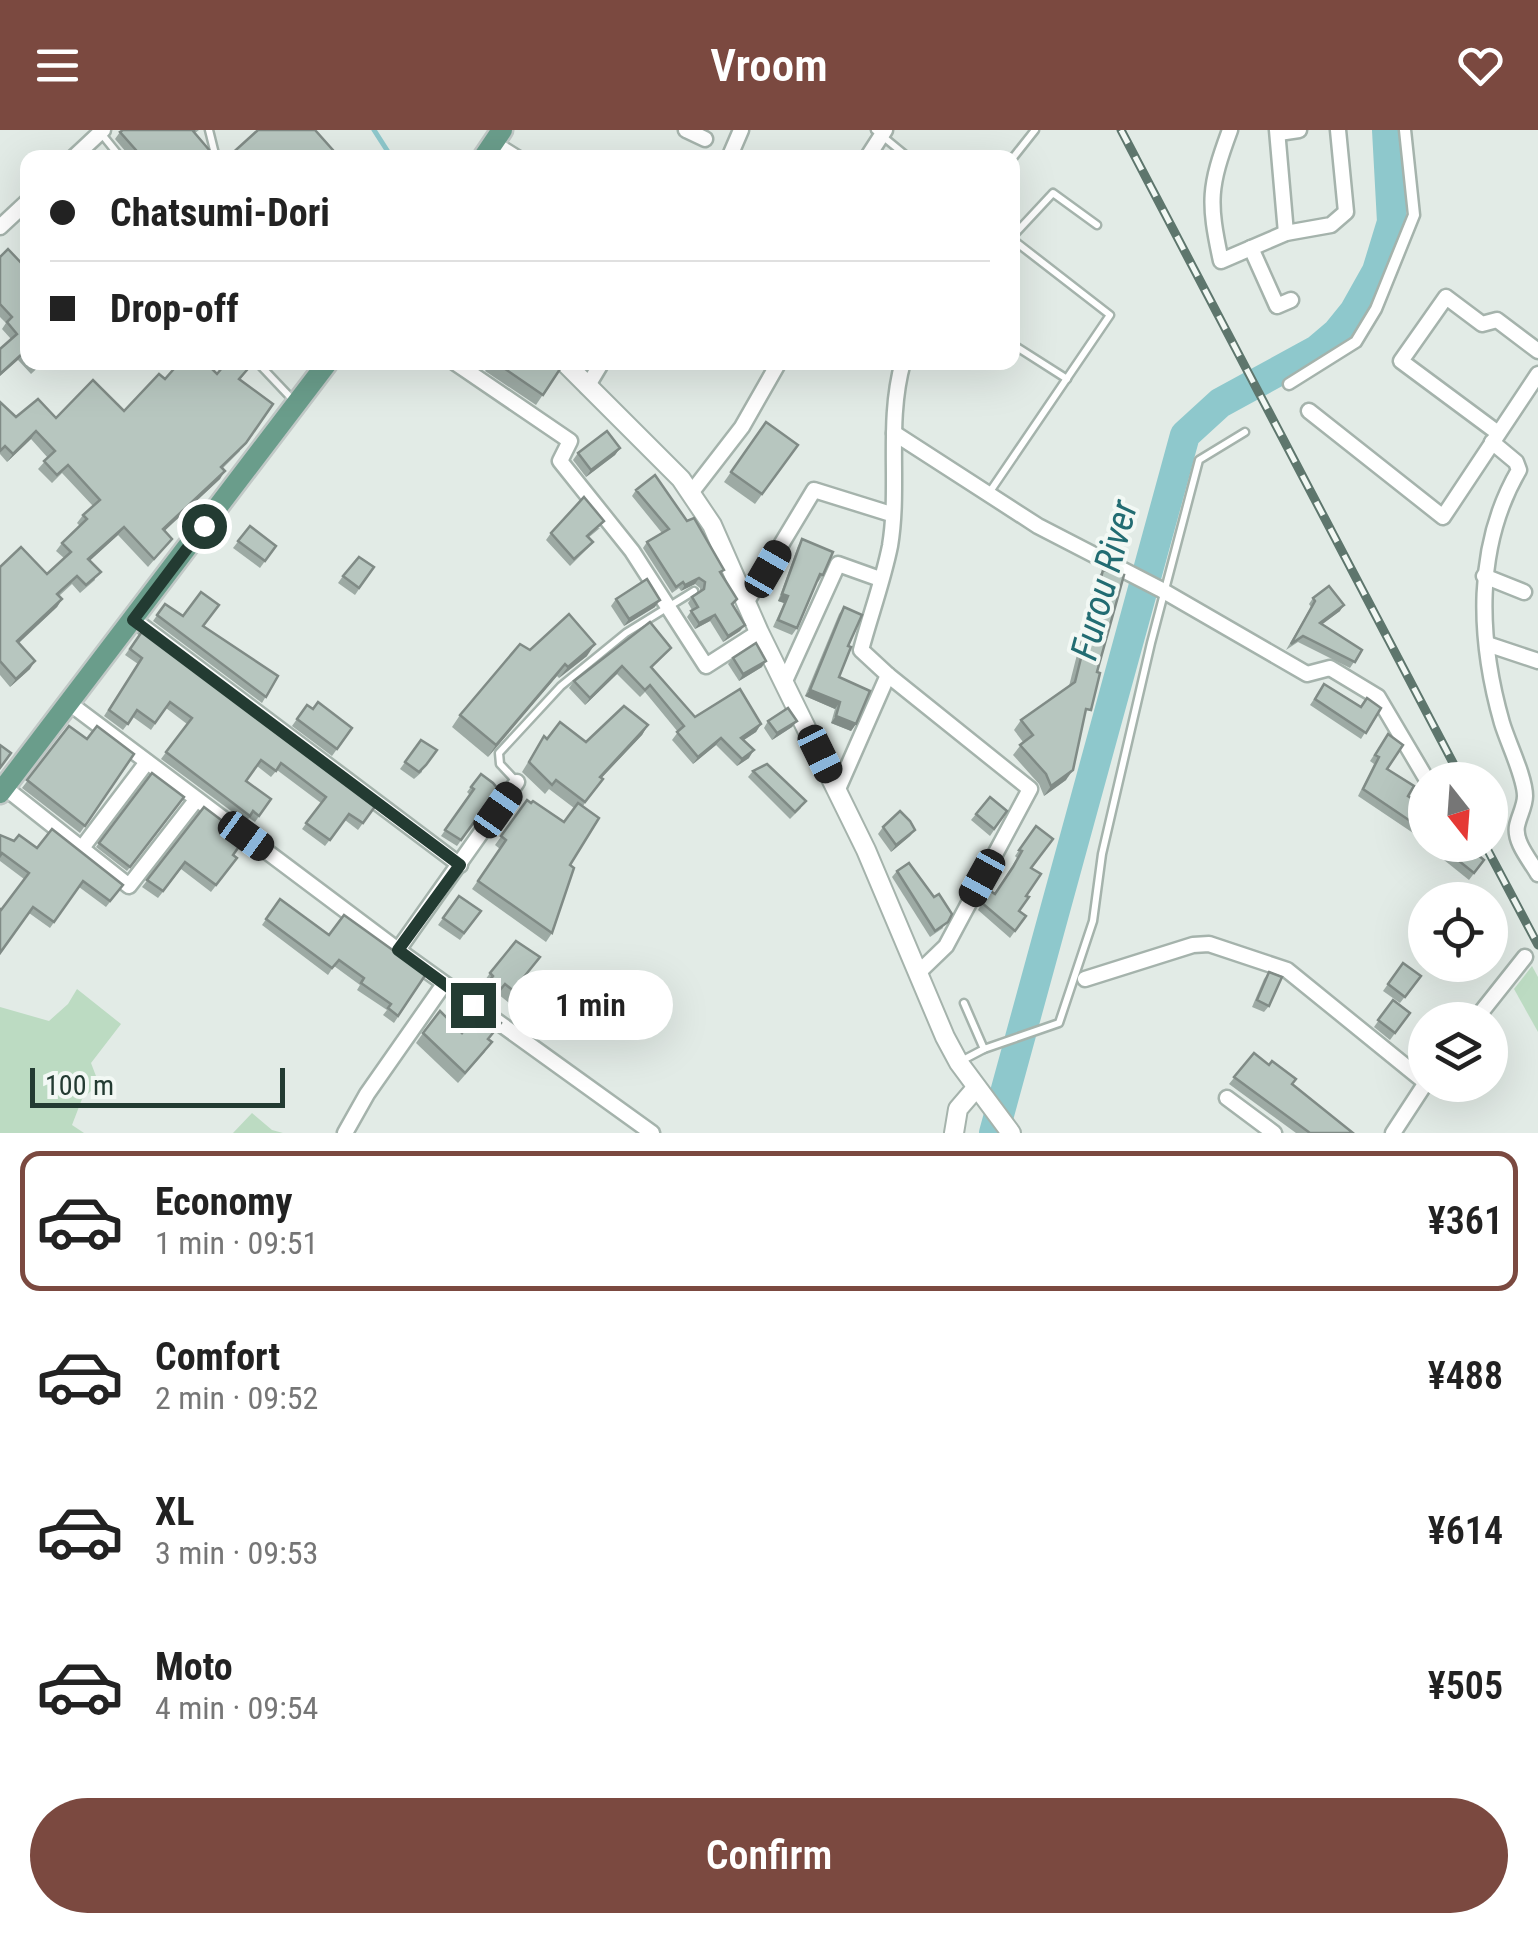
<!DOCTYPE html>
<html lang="en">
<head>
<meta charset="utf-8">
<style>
	:root { --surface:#fff; --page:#f6f6f6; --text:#222; --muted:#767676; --line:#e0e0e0; --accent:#7b4940 }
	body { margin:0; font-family:"Roboto Condensed",sans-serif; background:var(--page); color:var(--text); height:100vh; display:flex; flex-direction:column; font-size:38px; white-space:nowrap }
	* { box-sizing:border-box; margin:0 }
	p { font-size:32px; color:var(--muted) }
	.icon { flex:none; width:55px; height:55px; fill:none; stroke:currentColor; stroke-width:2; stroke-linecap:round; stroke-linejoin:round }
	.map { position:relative; height:1003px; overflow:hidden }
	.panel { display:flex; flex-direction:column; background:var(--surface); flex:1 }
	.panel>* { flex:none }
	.banner { position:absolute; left:20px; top:20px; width:1000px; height:220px; border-radius:20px; box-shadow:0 10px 40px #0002; display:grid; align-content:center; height:220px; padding:0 30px; background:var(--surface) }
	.needle { width:65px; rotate:163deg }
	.buttons { position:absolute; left:1408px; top:632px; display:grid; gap:20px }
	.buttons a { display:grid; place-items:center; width:100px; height:100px; border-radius:50%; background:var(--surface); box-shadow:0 10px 40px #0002; font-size:50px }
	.scale { position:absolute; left:30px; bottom:25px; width:255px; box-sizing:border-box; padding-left:10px; border:5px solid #233b32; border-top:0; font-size:28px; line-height:35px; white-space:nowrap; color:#233b32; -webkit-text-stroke:8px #f2f8f4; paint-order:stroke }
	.end { position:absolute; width:45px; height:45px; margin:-22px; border:12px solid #233b32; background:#fff; box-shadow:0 0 0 5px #fff }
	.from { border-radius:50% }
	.bubble { position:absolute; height:70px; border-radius:35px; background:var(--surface); box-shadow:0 10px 40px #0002; font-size:32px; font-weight:600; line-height:70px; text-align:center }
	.car { position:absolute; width:30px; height:60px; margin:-30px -15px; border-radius:12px; box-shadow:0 0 8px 2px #0007; background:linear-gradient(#222 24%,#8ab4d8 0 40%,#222 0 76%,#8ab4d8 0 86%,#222 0) }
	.banner b { display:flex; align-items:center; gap:35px; height:95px; font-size:38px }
	.banner b+b { border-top:2px solid var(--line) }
	.banner i { width:25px; height:25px; background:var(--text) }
	ul { padding:18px 0 0; list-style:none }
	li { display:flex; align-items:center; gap:30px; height:140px; margin:0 20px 15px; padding:0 10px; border:5px solid transparent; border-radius:20px }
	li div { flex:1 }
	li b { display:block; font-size:38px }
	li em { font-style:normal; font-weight:600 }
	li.on { border-color:var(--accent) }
	li>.icon { width:90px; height:90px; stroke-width:1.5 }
	.cta { display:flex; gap:20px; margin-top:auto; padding:20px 30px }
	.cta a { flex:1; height:115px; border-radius:60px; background:var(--accent); color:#fff; font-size:40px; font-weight:600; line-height:115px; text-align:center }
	header { display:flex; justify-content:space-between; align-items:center; height:130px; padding:0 30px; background:var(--accent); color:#fff; font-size:45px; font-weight:600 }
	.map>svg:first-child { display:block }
</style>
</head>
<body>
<header><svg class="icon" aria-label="menu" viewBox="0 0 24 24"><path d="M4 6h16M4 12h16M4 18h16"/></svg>Vroom<svg class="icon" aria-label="heart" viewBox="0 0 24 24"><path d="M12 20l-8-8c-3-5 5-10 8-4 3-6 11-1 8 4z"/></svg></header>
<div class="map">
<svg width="1538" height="1003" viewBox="0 0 1538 1003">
	<rect width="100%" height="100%" fill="#e2ebe6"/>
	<g fill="#bcdbc2">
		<path d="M1532,836L1538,847V902L1514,859Z"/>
		<path d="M77,859L121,894L91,933L99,954L82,969L72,995L84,1003H0V877L49,891L68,874Z"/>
		<path d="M252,983L272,1000L283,1003H233Z"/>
	</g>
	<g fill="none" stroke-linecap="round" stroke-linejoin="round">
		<path stroke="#8ec8cc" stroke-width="5" d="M374,0L392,28"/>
		<path stroke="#8ec8cc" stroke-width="30" d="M994,1003L1185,305L1220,273L1317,220L1337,203L1354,182L1377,141L1392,92L1387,0"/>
		<g stroke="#a5b3ac" stroke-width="11">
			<g id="service">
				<path d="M209,0L216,28"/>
				<path d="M875,0L909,28"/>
				<path d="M100,2L121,28"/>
				<path d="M1012,29L1035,0"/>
				<path d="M1012,107L1053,63L1097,95"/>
				<path d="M1012,214L1067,249"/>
				<path d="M257,232L293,270"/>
				<path d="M989,363L1110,185L1012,109"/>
				<path d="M516,651L500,634L499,623L561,556L626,503L694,461"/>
				<path d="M964,873L984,919L1059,893L1093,791L1102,724L1151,513L1199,330L1245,302"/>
				<path d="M963,930L984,919"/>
			</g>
		</g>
		<g stroke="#a5b3ac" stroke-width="15">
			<path id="pedestrian" d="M1289,254L1356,212L1376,179L1414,85L1405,0"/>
		</g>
		<g stroke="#a5b3ac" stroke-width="19">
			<g id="minor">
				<path d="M686,0L705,9"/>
				<path d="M1230,0C1209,57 1208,71 1221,131L1286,103L1331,95L1346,82L1338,0"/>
				<path d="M1277,0L1286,103"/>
				<path d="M1279,3L1299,0"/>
				<path d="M493,13L517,28"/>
				<path d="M73,28L103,0"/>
				<path d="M729,28L741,0"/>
				<path d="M867,28L885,0"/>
				<path d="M0,97L28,71"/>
				<path d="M1251,118L1277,176L1291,170"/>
				<path d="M454,232L570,311L560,331L632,421L706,536L759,502"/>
				<path d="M587,257L602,232"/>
				<path d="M1309,281L1443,387L1538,244"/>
				<path d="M894,303L1038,396L1160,459L1307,544L1330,538L1378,567L1427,650"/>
				<path d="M1498,303L1401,231L1446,167L1482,194L1497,190L1538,221"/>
				<path d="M1492,312L1516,332L1519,340C1474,417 1478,509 1502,593C1508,613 1525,647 1525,666C1525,676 1519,686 1517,696C1514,712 1530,730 1538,744"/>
				<path d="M691,363L742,297L779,232"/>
				<path d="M1484,446L1524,462"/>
				<path d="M746,473L814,360L891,384"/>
				<path d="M133,489L460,735"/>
				<path d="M1487,514L1538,531"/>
				<path d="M888,545L1030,659L946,816L918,843"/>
				<path d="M784,553L838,434L880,449"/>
				<path d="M69,573L398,820L652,1003"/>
				<path d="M4,657L129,756L196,670"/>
				<path d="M838,659L888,545L861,520C870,486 883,451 890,416C900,356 886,292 903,232"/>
				<path d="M82,718L147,632"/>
				<path d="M398,820L517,652"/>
				<path d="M1085,849L1193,815L1209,814L1287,840L1425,952"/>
				<path d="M1475,890L1525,827"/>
				<path d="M1227,968L1274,1003"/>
				<path d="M345,1003L367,964L444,854"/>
				<path d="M1393,1003L1425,954"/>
			</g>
		</g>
		<g stroke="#a5b3ac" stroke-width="22">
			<g id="tertiary">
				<path d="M564,232L681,349L712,395L759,502L866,720L945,907L959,933L1011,1003"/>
				<path d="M954,1003L958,979L976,958"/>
			</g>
		</g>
		<g stroke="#c1c8c6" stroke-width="25">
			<g id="primary">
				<path d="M483,28L502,0"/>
				<path d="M0,663L328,232"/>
			</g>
		</g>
		<use href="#service" stroke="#fff" stroke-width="6"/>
		<use href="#pedestrian" stroke="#fff" stroke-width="10"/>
		<use href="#minor" stroke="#fff" stroke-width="14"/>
		<use href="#tertiary" stroke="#fff" stroke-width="18"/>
		<use href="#primary" stroke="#6a9d8b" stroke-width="20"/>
		<g stroke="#5e766d" stroke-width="9">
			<g id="rail">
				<path d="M1121,0L1462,650"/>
				<path d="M1485,715L1538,815"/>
			</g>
		</g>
		<use href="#rail" stroke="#f2f8f4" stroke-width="5" stroke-dasharray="15" stroke-linecap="butt"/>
	</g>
	<g fill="#9daaa4">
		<path d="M199,0L195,3L216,28H131L115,9L120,2Z"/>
		<path d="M0,127L28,137V232H44L31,244L18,230L11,209L2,199L6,193L0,187Z"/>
		<path d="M254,232L240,250V321L223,338L220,349L164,401L172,409L148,437L118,405L90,430L95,450L80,463L72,454L59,466L62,469L57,477L19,513L30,539L10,557L0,545V437L47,444L64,428L56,421L62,413L80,396L77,393L83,385L93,376L62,343L52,353L38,339L48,328L31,309L7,332L0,324V272L16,287L56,288L124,281L165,249L217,244Z"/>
		<path d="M491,232H550L560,239L536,275L485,241Z"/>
		<path d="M766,292L798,315L755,374L724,352Z"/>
		<path d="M620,318L615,325L586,347L573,330L578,323Z"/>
		<path d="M636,360L724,440L721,443L737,469L733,475L745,495L740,501L723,512L710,491L695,499L687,487L692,480L688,473L692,467L700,461V458L695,454L681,461L679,458L672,463L643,418L647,412L662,403L632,366Z"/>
		<path d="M250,396L276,416L260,438L233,418Z"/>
		<path d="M600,398L588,408L593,412L588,418L570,436L546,410L551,403Z"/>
		<path d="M802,409L823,445L818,452L817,451L797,498L792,505L773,497L784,473L778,471L798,416Z"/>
		<path d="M374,437L355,465L338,453L343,446Z"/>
		<path d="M1103,440L1084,590L1066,650L1044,666L1039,654L1013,625L1023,612L1014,600L1021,590L1069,556L1096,450Z"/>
		<path d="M1313,468L1340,481L1322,494L1362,520L1350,538L1298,512L1286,520L1311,477L1309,474Z"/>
		<path d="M616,469L655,477L624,496L611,476Z"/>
		<path d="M165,474L183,486L203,496L278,546L262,573L153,491Z"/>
		<path d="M844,477L848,516L839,547L856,594L851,601L831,593L835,579L805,566L839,484Z"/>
		<path d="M143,500L376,675L358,700L345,690L325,716L302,699L321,673L277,640L271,647L257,636L246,651L271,669L255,692L249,688L246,692L161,629L187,594L166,578L151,600L133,587L123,600L104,586L138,534L125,525Z"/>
		<path d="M671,518L652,538L695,587L761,594L756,602L744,610L749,628L737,636L716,615L693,634L672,610L678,602L645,562L640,567L617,544L585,575L569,558L574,551Z"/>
		<path d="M530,520L587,526L559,548L557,546L488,627L452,597L460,585Z"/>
		<path d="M733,528L762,537L739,551L728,534Z"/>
		<path d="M1324,554L1361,577L1381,578L1361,609L1310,575Z"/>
		<path d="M307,575L352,598L332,626L292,596Z"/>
		<path d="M768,591H797L792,597L772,610L764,598Z"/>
		<path d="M648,595L642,605L601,648L583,676L552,803L546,812L472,759L500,719L495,715L527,670L564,692L574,678L549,659L545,664L522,642L544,606L547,609L586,612Z"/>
		<path d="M69,596L87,609L134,624L80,703L22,658Z"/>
		<path d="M1388,604L1387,639L1408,666L1425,677V711L1358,666L1374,634L1370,631Z"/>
		<path d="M421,610L422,642L414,649L400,639Z"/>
		<path d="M753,641L801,678L790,689L748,647Z"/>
		<path d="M152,643L184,667L127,741L96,717Z"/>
		<path d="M481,644L498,659L457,716L441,706L470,665L467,662Z"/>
		<path d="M990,667L1007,681L990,706L971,690Z"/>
		<path d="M204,677L233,725L237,728L211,762L181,739L158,768L142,757Z"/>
		<path d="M1036,696L1026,766L1019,781L1026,786L1010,808L978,780L989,760L995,764L1017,728L1015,726Z"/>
		<path d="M883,697L915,700L910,706L891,722L878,704Z"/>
		<path d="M0,705L37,718L123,755L106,777L79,757L50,798L29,783L1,780L24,749L0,731Z"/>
		<path d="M1431,715H1466L1484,730L1469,750L1429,718Z"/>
		<path d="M897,741L934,767L943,798L930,807L892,747Z"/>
		<path d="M459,766L481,781L460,810L438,795Z"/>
		<path d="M280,769L329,805L426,844L394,893L383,885L387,880L357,860L360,855L334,836L328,845L262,795Z"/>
		<path d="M1403,833L1421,846L1400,873L1383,861Z"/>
		<path d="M1269,842V876L1264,882L1252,877L1264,849Z"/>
		<path d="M490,843L524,849L531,855L514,877L498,864L493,870L482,861L486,856L483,853Z"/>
		<path d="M1393,870L1410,883L1390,910L1374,897Z"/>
		<path d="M423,903H462L488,909L485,922L458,953L416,913Z"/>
		<path d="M1254,923L1292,954L1353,1003H1296L1229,954Z"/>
	</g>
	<g fill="#808b86">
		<path d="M23,223L18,230L0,246V244Z"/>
		<path d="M36,301L31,309L7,332L13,324Z"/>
		<path d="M620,318L615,325L586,347L591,340Z"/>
		<path d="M225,341L220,349L157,408L163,399Z"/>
		<path d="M124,397L118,405L83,437L88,429Z"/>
		<path d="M699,448L695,454L681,461L685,455Z"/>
		<path d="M782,464L788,466L784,473L778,471Z"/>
		<path d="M62,469L57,477L12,519L17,511Z"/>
		<path d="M660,470L655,477L624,496L629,489Z"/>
		<path d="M1344,475L1340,481L1316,499L1320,493Z"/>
		<path d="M715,485L710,491L695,499L699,493Z"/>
		<path d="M745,495L740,501L723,512L728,506Z"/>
		<path d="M595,514L587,526L559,548L568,537Z"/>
		<path d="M35,531L30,539L10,557L16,549Z"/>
		<path d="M766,531L762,537L739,551L743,544Z"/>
		<path d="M565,534L557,546L488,627L496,615Z"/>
		<path d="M622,536L617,544L585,575L590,568Z"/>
		<path d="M810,560L840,572L835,579L805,566Z"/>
		<path d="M836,586L856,594L851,601L831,593Z"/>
		<path d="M797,591L792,597L772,610L777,603Z"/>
		<path d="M761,594L756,602L736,615L741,608Z"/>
		<path d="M648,595L642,605L594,656L600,647Z"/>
		<path d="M721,608L716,615L693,634L698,627Z"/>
		<path d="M754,620L749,628L737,636L742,629Z"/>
		<path d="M1073,640L1066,650L1044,666L1051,656Z"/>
		<path d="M915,700L910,706L891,722L896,715Z"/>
	</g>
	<g fill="#b7c6bf" stroke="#808b86" stroke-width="2.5">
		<path d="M123,0H195L193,1L216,28H143L120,2Z"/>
		<path d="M258,0H315L340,28H227Z"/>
		<path d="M8,119L26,138L28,137V228L23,223L0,244V219L17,204L7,192L12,187L0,174V127Z"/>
		<path d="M180,232H205L217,244L227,232H254L239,249L273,274L246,313L221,337L225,341L163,399L172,409L154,429L124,397L88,429L101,442L86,455L77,446L57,464L62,469L17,511L35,531L16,549L0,531V437L21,417L47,444L71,422L62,413L87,389L83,385L100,370L68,335L57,345L44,331L55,321L36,301L13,324L5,316L0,321V272L16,287L38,269L56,288L93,250L124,281L159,244L165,249Z"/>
		<path d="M495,232H550L560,239L543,265Z"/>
		<path d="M766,292L798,315L762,364L731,342Z"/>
		<path d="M607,301L620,318L591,340L578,323Z"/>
		<path d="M655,345L687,391L694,388L724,440L720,442L737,469L732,474L745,495L728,506L715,485L699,493L691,481L698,477L692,467L704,459L705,452L699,448L685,455L683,452L676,457L647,412L669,399L636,360Z"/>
		<path d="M584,367L604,391L587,406L593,412L574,429L551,403Z"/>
		<path d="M250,396L276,416L265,431L238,411Z"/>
		<path d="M802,409L833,422L823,445L820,444L797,498L778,490L788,466L782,464Z"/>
		<path d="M359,427L374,437L359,458L343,446Z"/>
		<path d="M1103,440L1124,445L1097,542L1100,543L1091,580L1086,579L1073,640L1051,656L1046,644L1020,615L1033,605L1021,590L1075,552Z"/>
		<path d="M647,449L660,470L629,489L616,469Z"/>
		<path d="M1329,456L1344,475L1320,493L1362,520L1355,532L1303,506L1291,514L1315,471L1313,468Z"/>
		<path d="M201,462L219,475L203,496L278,546L266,567L157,485L165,474L183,486Z"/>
		<path d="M844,477L862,485L848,516L851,517L839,547L870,561L856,594L836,586L840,572L810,560Z"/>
		<path d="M569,484L595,514L568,537L565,534L496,615L460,585L520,514L530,520Z"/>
		<path d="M650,492L671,518L651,537L695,587L740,559L761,594L741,608L754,620L742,629L721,608L698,627L677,602L684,596L650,555L645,560L622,536L590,568L574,551Z"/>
		<path d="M143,500L376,675L363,693L349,684L330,710L306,693L326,667L281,633L276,641L261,630L246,651L271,669L259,686L253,681L250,686L166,622L192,588L170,572L155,593L137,580L128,594L109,580L142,528L130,519Z"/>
		<path d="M756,513L766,531L743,544L733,528Z"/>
		<path d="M1324,554L1361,577L1367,568L1381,578L1366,603L1315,569Z"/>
		<path d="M318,572L352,598L337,619L297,589L307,575L313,579Z"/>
		<path d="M624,576L648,595L600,647L603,649L585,672L556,650L552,655L529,632L544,606L547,609L560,592L586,612Z"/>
		<path d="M788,578L797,591L777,603L768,591Z"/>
		<path d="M69,596L87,609L97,596L134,624L85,696L27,650Z"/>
		<path d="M1388,604L1403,615L1387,639L1414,656L1408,666L1425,677V701L1363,659L1379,627L1375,625Z"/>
		<path d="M421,610L437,620L426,635L419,642L405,632Z"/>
		<path d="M0,615L11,623L0,638Z"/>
		<path d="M767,634L806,671L795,682L753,641Z"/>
		<path d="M152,643L184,667L130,737L99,713Z"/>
		<path d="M481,644L493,653L498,659L461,710L445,700L474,659L471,657Z"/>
		<path d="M990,667L1007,681L994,699L976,684Z"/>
		<path d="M527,670L531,673L533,671L564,692L578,673L599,688L570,735L574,738L552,803L478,751L506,710L501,706Z"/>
		<path d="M204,677L245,708L233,725L237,728L216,755L185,732L163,761L147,750Z"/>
		<path d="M900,681L910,691L915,700L896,715L883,697Z"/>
		<path d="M1036,696L1053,709L1031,738L1041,744L1026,766L1029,767L1019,781L1026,786L1015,801L982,773L989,760L995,764L1013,737L1022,721L1019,720Z"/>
		<path d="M52,699L123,755L110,771L83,751L54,792L33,777L0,823V779L1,780L29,743L2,723L0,726V705L14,711L19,705L37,718Z"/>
		<path d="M1439,715H1466L1484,730L1474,743Z"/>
		<path d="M909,733L934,767L939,764L952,784L948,792L935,801L897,741Z"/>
		<path d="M459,766L481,781L464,803L443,788Z"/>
		<path d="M280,769L329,805L344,785L426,844L398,886L388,878L391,874L361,853L364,848L339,830L332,838L266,789Z"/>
		<path d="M516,811L540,827L523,848L531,855L521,867L505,854L500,860L489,851L493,846L490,843Z"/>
		<path d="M1403,833L1421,846L1405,867L1388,854Z"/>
		<path d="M1269,842L1282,847L1269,876L1257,870Z"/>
		<path d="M1393,870L1410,883L1395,903L1378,890Z"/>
		<path d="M481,878L501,893L488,909L492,912L465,943L423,903L440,881L462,903Z"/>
		<path d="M1254,923L1269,935L1272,931L1296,949L1292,954L1353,1003H1310L1234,947Z"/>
	</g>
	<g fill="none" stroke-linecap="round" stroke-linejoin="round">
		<path stroke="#233b32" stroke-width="12" d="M204,396L133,490L460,735L398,820L473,875"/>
	</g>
	<g text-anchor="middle" stroke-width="8" stroke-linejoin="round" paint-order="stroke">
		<g font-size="38" font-style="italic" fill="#226c72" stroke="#f2f8f4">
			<text transform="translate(1104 450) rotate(-75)" y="13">Furou River</text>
		</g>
	</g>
</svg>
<div class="buttons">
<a><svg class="needle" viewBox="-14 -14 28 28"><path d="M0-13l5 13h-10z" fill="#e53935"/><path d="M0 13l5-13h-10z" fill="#767676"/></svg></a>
<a><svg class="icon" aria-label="locate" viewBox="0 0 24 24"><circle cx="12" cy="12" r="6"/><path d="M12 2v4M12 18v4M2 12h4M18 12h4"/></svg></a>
<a><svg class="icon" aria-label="layers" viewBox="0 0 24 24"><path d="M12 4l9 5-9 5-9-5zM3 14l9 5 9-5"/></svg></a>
</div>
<div class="scale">100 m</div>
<i class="end from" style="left:204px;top:396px"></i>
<i class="end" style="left:473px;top:875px"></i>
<div class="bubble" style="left:508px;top:840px;width:165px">1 min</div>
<i class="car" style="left:768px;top:439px;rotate:30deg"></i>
<i class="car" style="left:820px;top:624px;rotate:154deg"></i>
<i class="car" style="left:498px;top:680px;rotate:35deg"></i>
<i class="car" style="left:246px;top:706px;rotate:126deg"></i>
<i class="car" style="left:982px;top:748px;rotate:209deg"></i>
<div class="banner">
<b><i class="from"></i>Chatsumi-Dori</b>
<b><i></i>Drop-off</b>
</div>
</div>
<section class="panel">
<ul>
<li class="on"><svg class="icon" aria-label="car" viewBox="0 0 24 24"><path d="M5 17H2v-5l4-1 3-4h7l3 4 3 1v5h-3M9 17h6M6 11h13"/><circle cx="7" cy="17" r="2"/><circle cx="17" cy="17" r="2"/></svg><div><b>Economy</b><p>1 min · 09:51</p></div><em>¥361</em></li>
<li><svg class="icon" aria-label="car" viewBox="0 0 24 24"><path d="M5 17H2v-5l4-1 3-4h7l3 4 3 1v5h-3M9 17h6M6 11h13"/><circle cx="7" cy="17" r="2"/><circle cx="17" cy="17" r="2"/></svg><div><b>Comfort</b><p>2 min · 09:52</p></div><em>¥488</em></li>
<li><svg class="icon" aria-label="car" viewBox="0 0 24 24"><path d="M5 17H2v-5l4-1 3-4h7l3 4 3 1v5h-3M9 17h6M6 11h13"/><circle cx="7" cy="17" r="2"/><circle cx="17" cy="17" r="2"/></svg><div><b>XL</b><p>3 min · 09:53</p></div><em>¥614</em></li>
<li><svg class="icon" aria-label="car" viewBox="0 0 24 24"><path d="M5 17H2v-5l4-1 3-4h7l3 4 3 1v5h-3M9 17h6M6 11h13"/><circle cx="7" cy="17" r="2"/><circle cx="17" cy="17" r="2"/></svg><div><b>Moto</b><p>4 min · 09:54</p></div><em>¥505</em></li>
</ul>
<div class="cta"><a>Confirm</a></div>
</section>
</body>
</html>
